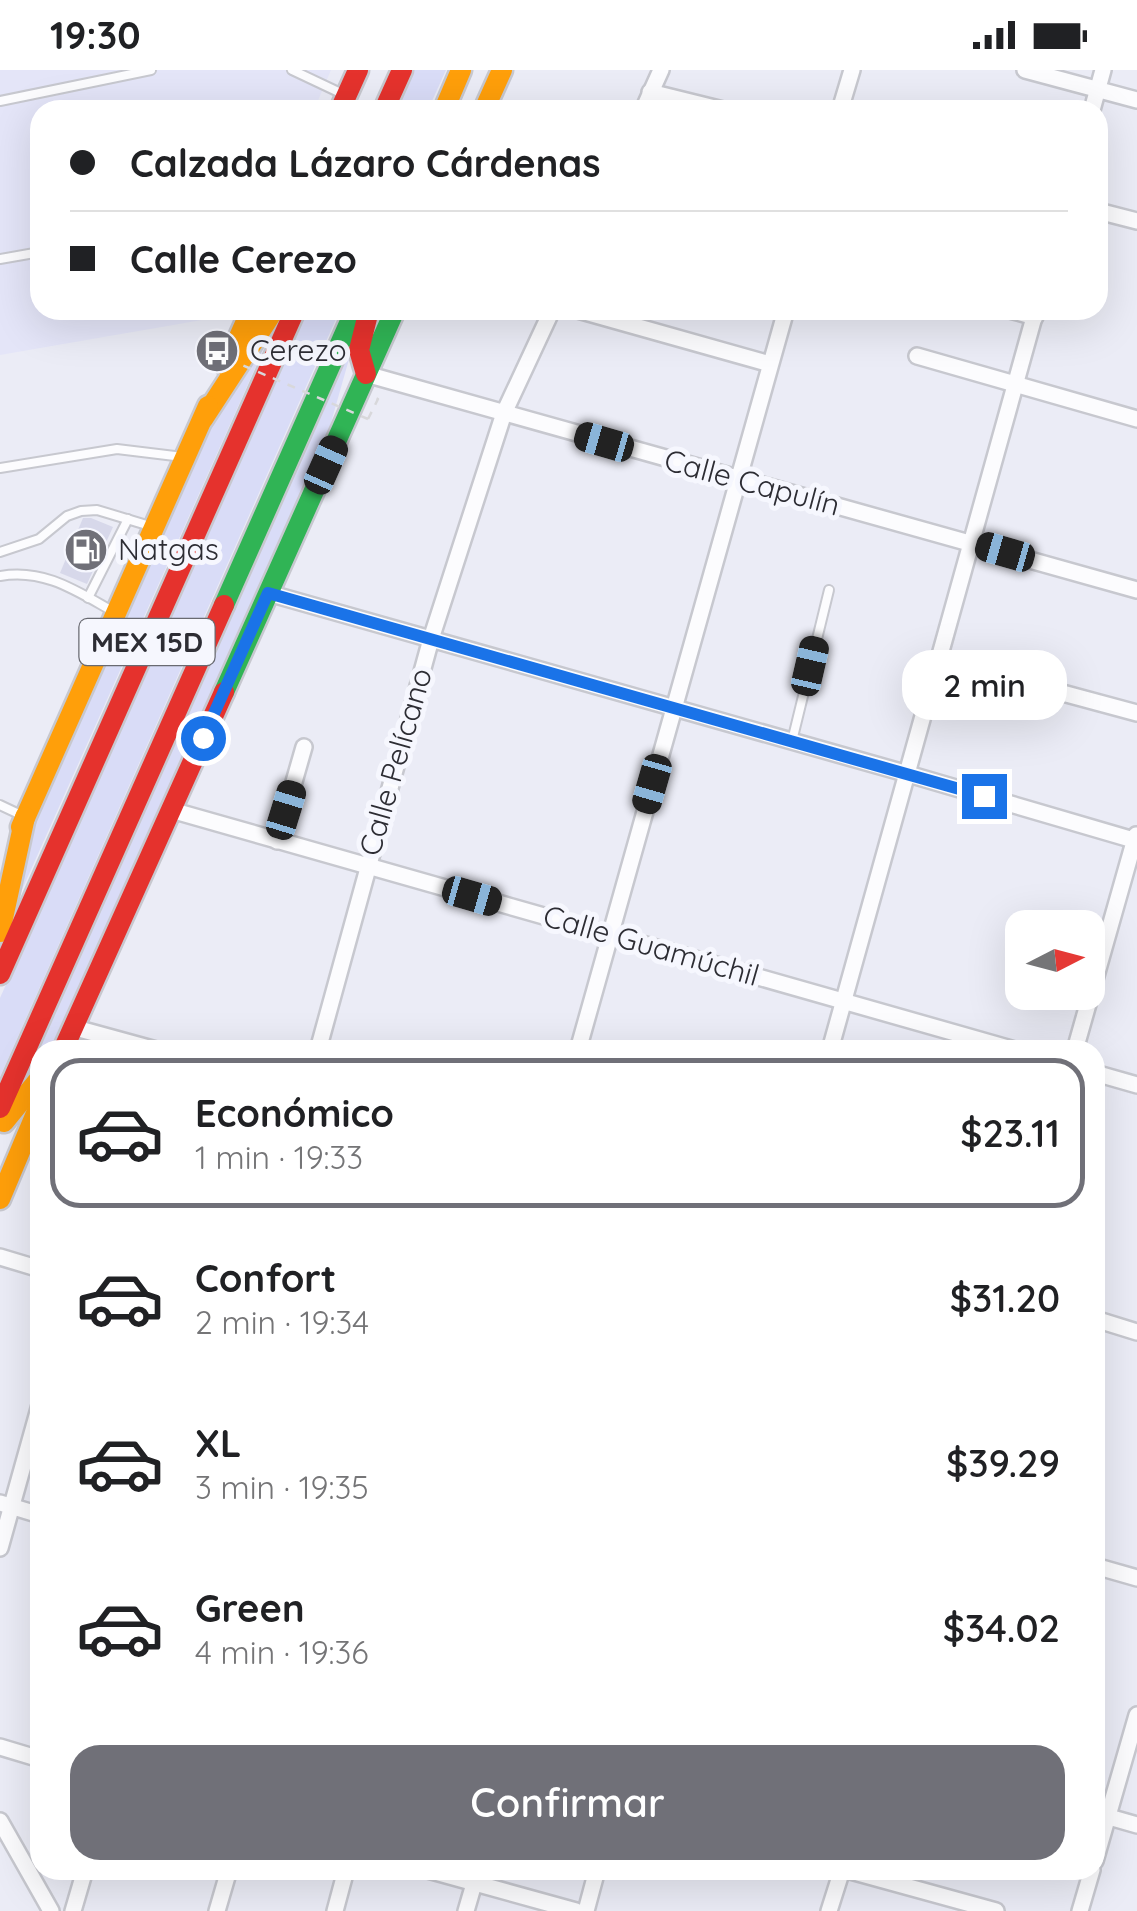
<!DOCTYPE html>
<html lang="es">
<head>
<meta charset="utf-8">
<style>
	:root { --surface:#fff; --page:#f6f6f6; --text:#202124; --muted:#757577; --line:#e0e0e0; --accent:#707078 }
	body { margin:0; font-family:Quicksand,sans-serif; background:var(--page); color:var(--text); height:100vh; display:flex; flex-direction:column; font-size:38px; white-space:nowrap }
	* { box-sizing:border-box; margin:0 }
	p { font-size:32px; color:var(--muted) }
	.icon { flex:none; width:55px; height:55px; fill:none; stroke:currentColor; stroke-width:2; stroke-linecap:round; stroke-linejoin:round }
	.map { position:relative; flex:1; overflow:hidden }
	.sheet { position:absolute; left:30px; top:970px; width:1075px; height:840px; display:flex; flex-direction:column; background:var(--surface); border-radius:30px; box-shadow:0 10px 40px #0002 }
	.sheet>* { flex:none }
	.hud { position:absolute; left:30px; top:30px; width:1078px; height:220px; border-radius:30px; box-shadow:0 10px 40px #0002; display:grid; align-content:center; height:220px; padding:0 40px; background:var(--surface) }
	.needle { width:65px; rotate:84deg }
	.fabs { position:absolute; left:1005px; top:840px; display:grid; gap:20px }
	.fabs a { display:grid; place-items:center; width:100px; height:100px; border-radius:20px; background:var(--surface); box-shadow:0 10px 40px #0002; font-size:50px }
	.end { position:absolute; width:45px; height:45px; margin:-22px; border:12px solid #1a73e8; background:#fff; box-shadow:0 0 0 5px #fff }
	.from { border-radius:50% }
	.bubble { position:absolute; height:70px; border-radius:30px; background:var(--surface); box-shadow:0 10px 40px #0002; font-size:32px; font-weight:600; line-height:70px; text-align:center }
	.car { position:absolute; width:30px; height:60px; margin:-30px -15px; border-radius:12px; box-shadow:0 0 8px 2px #0007; background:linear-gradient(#222 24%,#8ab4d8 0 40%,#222 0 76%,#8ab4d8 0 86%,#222 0) }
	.hud b { display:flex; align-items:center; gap:35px; height:95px; font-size:38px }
	.hud b+b { border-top:2px solid var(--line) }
	.hud i { width:25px; height:25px; background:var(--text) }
	ul { padding:18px 0 0; list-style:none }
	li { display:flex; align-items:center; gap:30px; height:150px; margin:0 20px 15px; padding:0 20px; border:5px solid transparent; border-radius:30px }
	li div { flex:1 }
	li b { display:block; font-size:38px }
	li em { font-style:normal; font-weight:600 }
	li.selected { border-color:var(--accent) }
	li>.icon { width:90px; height:90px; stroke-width:1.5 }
	.cta { display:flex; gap:20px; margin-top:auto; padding:20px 40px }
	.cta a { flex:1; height:115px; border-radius:30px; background:var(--accent); color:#fff; font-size:40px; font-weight:600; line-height:115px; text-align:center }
	.status { display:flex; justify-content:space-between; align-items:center; height:70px; padding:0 50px; background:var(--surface); direction:ltr }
	.status svg { height:28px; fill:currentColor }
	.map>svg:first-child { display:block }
</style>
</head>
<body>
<div class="status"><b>19:30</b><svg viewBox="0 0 49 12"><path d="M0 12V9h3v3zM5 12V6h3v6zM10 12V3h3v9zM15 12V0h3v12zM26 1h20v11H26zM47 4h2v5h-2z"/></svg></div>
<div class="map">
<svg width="1137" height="1841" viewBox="0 0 1137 1841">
	<rect width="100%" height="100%" fill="#ebecf6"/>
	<path fill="#e4e5f8" d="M0,0H331L314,40H40V240H227L225,246L0,285Z"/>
	<g fill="#d9dcf7">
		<path d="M414,0H446L428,40H396Z"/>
		<path d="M307,240H340L0,1007V928Z"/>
		<path d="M363,240L330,356L57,975L52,980H40V994L7,1032Z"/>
		<path d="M278,247L4,860L32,748L209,350Z"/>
	</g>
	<path fill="#d7d8ea" d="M83,448H91L113,457L87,514L60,503Z"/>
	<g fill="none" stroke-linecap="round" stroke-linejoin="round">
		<g stroke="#c7c8cf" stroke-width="12">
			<g id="lane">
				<path d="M292,0L347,26"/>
				<path d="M0,31L151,0"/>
				<path d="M0,189L40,182"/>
				<path d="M0,398L117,379L183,387"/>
				<path d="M0,482L39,469L67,446L81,441L97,440L150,456"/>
				<path d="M0,506C45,498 78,522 116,543"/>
				<path d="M88,528L128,449"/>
				<path d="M792,671L829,520"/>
				<path d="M0,735L19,744"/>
			</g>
		</g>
		<g stroke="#c7c8cf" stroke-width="20">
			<g id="street">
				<path d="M1025,0L1137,30"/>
				<path d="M650,22L723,40"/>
				<path d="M643,40L661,0"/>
				<path d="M840,40L852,0"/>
				<path d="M1092,40L1103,0"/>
				<path d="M1098,141L1137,151"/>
				<path d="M578,240L770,294"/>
				<path d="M1010,240L1035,247"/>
				<path d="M917,286L1137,349"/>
				<path d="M366,304L1137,520"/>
				<path d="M268,523L908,704L1137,771"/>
				<path d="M940,590L1137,643"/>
				<path d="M171,740L1015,980"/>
				<path d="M277,771L304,677"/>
				<path d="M72,957L156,980"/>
				<path d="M318,980L431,569L504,343L552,240"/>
				<path d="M578,980L786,240"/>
				<path d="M830,980L1036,240"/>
				<path d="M1075,980L1136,765"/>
				<path d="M1095,1003L1137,1015"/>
				<path d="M0,1187L40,1199"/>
				<path d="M1095,1249L1137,1262"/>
				<path d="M0,1433L40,1445"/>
				<path d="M0,1478L40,1335"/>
				<path d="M1095,1496L1137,1508"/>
				<path d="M0,1677L40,1689"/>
				<path d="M1095,1743L1137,1755"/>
				<path d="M0,1751L51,1841"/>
				<path d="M1095,1791L1137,1645"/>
				<path d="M428,1800L576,1841"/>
				<path d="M847,1800L996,1841"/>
				<path d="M73,1841L85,1800"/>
				<path d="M217,1841L229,1800"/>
				<path d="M335,1841L346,1800"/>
				<path d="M466,1841L478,1800"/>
				<path d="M586,1841L597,1800"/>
				<path d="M829,1841L842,1800"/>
				<path d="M1080,1841L1092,1800"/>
			</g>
		</g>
		<g stroke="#c7c8cf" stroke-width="25">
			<g id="fast">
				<path d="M224,535L355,240"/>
				<path d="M224,622L395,240"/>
			</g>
		</g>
		<g stroke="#c7c8cf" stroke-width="25">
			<g id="slow">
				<path d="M444,40L461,0"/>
				<path d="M484,40L502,0"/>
				<path d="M226,296L251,240"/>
				<path d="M203,349L274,240"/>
				<path d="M21,757L208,336"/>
				<path d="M0,862L25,747"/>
				<path d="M4,1052L40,1008"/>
				<path d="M0,1129L40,1034"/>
			</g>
		</g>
		<g stroke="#c7c8cf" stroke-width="25">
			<g id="jam">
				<path d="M340,40L358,0"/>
				<path d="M384,40L402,0"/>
				<path d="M366,304L359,280L369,240"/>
				<path d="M0,904L295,240"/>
				<path d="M63,980L224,622"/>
				<path d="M0,1038L224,535"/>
			</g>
		</g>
		<path stroke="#d8d8db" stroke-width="2.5" stroke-dasharray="8 8" stroke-linecap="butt" d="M368,349L378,329L374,327"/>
		<use href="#lane" stroke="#fcfcfe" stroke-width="8"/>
		<use href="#street" stroke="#fcfcfe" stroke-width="15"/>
		<use href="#fast" stroke="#30b455" stroke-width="20"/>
		<use href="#slow" stroke="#ff9f0a" stroke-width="20"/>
		<use href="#jam" stroke="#e5322d" stroke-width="20"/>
		<path stroke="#d8d8db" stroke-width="2.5" stroke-dasharray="8 8" stroke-linecap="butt" d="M214,283L368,349"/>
	</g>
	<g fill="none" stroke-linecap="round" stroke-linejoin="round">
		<path stroke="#1a73e8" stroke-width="12" d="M203,668L268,523L984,726"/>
	</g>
	<defs>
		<g id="bus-disc" transform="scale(2.25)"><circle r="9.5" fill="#707078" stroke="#f6f7fe"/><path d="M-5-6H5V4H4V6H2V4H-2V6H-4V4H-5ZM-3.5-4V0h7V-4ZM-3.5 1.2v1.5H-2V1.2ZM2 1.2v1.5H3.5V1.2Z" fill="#fff"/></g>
		<g id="fuel-disc" transform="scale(2.25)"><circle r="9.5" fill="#707078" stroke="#f6f7fe"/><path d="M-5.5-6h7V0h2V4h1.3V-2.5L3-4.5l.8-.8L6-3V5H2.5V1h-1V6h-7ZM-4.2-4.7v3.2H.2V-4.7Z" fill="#fff"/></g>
	</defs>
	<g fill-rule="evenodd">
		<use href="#bus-disc" x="217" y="281"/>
		<use href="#fuel-disc" x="86" y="480"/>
	</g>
	<g text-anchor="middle" stroke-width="10" stroke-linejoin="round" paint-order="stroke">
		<rect fill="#f6f7fe" stroke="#696a71" stroke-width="2.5" x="79.5" y="549" width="135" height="46" rx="8"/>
		<g font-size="28" font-weight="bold" fill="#2d2d34">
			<text x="147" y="582">MEX 15D</text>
		</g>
		<g font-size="30" fill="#2d2d34" stroke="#f6f7fe" text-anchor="start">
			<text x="250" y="291">Cerezo</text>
			<text x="118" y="490">Natgas</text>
		</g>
		<g font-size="30" fill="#2d2d34" stroke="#f6f7fe">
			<text transform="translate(752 413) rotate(15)" y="10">Calle Capulín</text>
			<text transform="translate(396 692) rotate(-74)" y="10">Calle Pelícano</text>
			<text transform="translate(651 876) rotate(16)" y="10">Calle Guamúchil</text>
		</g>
	</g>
</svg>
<div class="fabs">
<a><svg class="needle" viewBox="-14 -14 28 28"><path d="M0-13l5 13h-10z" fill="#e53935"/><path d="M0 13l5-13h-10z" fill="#757577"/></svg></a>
</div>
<i class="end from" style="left:203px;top:668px"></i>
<i class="end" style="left:984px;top:726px"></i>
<div class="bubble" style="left:902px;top:580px;width:165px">2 min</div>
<i class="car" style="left:604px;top:372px;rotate:286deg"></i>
<i class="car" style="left:326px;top:395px;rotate:24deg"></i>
<i class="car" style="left:1005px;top:482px;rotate:286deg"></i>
<i class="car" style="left:810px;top:596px;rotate:13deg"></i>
<i class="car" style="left:652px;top:714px;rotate:196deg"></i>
<i class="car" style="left:286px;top:740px;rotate:17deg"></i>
<i class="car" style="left:472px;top:826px;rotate:106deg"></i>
<div class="hud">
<b><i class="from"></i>Calzada Lázaro Cárdenas</b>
<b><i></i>Calle Cerezo</b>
</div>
<section class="sheet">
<ul>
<li class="selected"><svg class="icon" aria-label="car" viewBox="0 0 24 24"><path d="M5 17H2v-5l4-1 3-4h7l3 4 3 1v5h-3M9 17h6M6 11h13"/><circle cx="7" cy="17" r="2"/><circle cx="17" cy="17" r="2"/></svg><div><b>Económico</b><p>1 min · 19:33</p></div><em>$23.11</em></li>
<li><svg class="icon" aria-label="car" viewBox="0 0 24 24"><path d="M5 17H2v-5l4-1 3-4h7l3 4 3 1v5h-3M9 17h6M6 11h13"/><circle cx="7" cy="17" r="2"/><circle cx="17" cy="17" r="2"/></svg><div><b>Confort</b><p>2 min · 19:34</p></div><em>$31.20</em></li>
<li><svg class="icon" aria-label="car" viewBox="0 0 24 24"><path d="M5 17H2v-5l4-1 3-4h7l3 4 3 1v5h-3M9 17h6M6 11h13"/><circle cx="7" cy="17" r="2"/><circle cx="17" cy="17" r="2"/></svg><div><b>XL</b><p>3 min · 19:35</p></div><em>$39.29</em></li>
<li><svg class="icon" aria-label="car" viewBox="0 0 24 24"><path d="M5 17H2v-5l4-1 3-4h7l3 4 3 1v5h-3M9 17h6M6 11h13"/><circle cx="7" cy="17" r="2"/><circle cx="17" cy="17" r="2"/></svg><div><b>Green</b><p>4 min · 19:36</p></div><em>$34.02</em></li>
</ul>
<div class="cta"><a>Confirmar</a></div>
</section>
</div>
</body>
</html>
